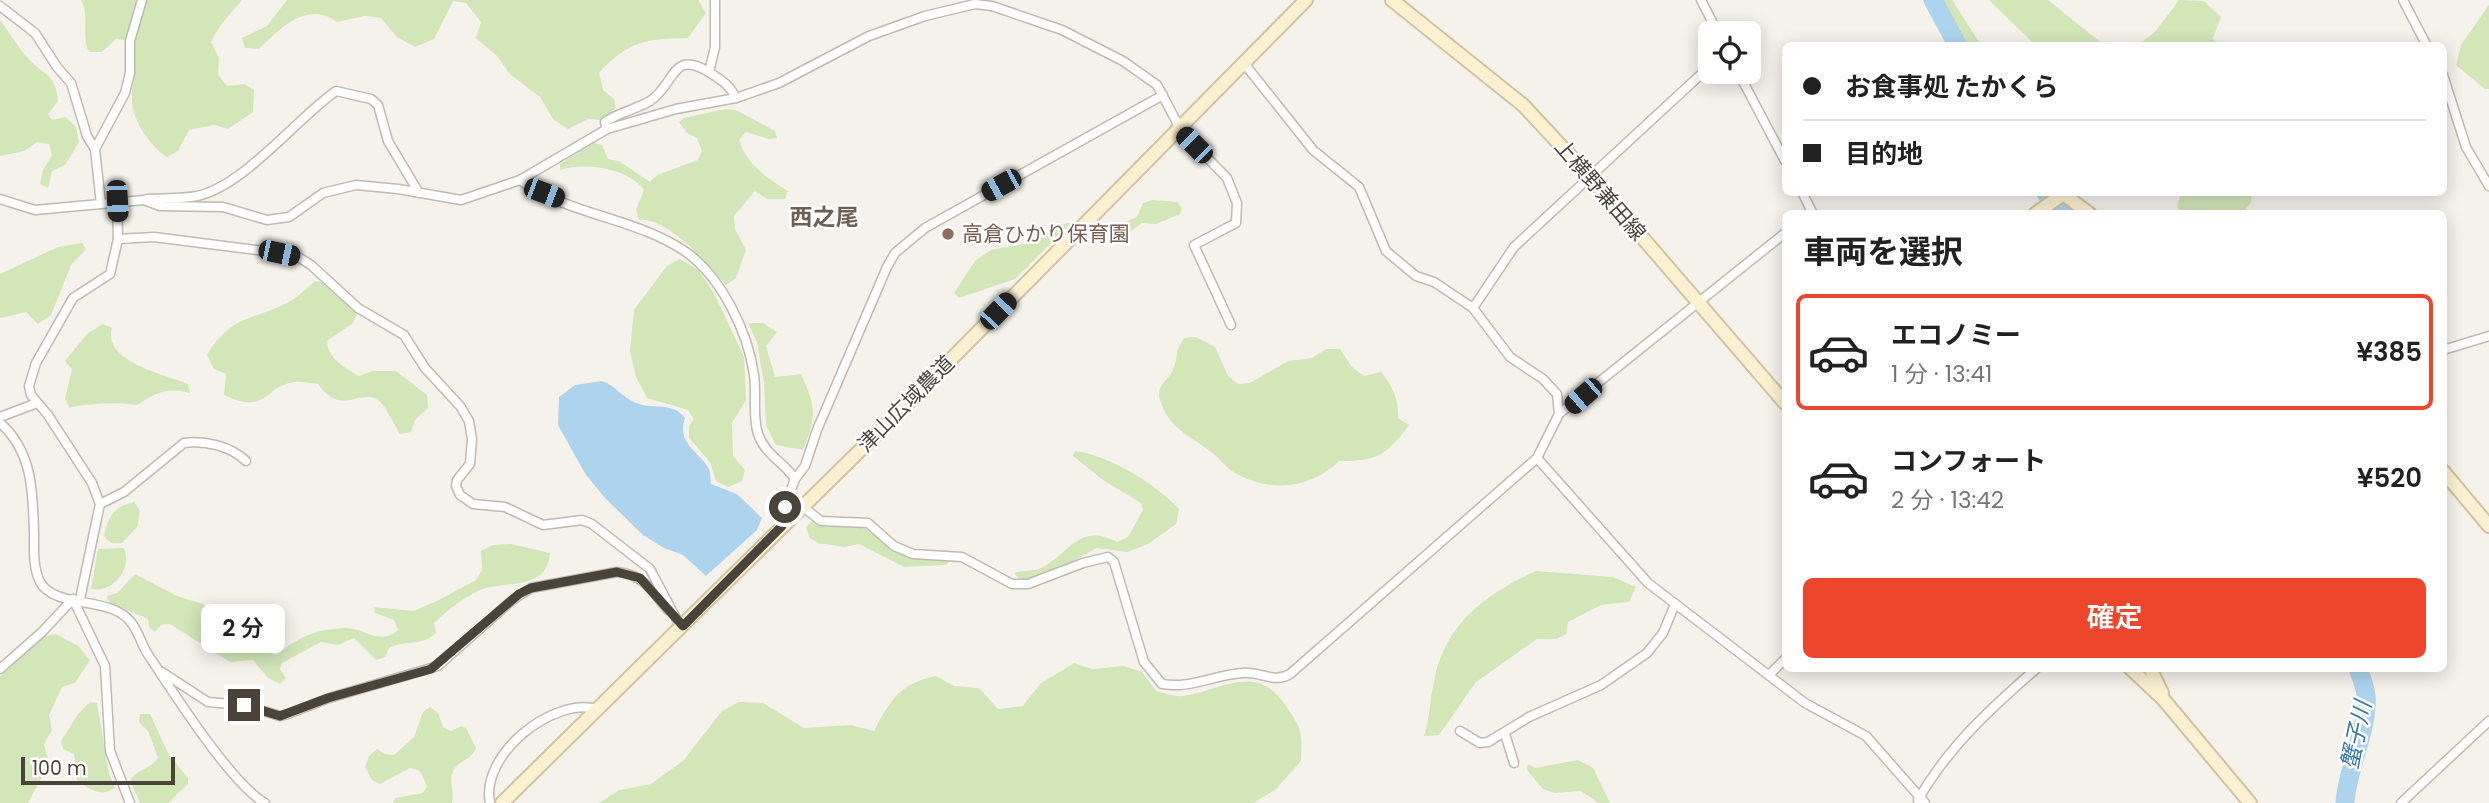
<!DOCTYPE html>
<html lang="ja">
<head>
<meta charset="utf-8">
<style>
	:root { --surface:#fff; --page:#f2f2f2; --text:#222; --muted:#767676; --line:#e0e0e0; --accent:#ec462c }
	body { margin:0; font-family:Poppins,"Noto Sans JP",sans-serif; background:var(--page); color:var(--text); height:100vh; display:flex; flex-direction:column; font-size:26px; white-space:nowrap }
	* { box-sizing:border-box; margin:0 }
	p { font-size:23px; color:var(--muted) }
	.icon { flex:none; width:38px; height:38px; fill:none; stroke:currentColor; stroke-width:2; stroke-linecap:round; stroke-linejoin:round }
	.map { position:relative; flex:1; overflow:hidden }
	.panel { position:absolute; left:1782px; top:210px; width:665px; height:462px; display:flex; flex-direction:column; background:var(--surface); border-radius:10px; box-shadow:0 4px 18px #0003 }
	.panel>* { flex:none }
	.hud { position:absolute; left:1782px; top:42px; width:665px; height:154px; border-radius:10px; box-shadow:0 4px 18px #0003; display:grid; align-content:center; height:154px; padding:0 21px; background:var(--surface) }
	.buttons { position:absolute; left:1698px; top:21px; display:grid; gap:14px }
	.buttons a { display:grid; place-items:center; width:63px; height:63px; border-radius:10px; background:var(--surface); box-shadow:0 4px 18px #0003; font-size:35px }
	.scale { position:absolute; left:21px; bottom:18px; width:154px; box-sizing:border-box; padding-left:7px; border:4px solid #4a433a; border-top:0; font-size:19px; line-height:24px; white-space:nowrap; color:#4a433a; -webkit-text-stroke:5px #fff; paint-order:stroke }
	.end { position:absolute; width:32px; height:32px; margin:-16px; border:9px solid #4a433a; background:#fff; box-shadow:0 0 0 4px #fff }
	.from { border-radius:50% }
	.bubble { position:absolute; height:49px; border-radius:10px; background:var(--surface); box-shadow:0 4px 18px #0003; font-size:23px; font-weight:600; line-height:49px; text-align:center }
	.car { position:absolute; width:21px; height:42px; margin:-21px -10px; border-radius:9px; box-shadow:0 0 5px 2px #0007; background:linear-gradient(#222 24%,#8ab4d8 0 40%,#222 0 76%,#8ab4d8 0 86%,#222 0) }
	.hud b { display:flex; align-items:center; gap:24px; height:66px; font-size:26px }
	.hud b+b { border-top:2px solid var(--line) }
	.hud i { width:18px; height:18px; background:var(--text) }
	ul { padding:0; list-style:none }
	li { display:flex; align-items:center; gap:21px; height:116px; margin:0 14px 10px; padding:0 7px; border:4px solid transparent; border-radius:10px }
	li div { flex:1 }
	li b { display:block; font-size:26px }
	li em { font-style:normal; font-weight:600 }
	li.on { border-color:var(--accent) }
	li>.icon { width:63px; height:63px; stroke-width:1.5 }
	h2 { padding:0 21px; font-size:32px; line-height:84px }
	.action { display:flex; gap:14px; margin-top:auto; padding:14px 21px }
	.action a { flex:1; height:80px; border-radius:10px; background:var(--accent); color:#fff; font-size:28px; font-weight:600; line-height:80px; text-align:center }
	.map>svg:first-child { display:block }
</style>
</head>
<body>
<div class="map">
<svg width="2489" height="803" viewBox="0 0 2489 803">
	<rect width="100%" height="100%" fill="#f5f2ec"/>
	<g fill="#d2e6b8">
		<path d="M81,0H242L220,26L211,42L219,58L218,74L227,86L245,84L254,90L253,112L228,129L214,125L189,130L178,151L167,157C149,145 131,119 132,97C133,71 142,64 124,40L116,39L102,52H89C81,36 90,15 81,0Z"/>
		<path d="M287,0H698L706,13L688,38C645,39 628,41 599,73L603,90L614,99L616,108L601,120L588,119L568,129L553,119L540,97L510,74L497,56L476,38L481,22L466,3L453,1L434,39L415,47L397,37L381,18L365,16L337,22C307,0 280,29 259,49L245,48L242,38L267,26Z"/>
		<path d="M1942,0H1952L1981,45H1962Z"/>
		<path d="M1989,0H2048L2104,45H2035Z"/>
		<path d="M2179,0L2204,1L2221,17L2213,38L2218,45H2138L2155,32Z"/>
		<path d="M2489,5V89H2485L2456,65L2461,45Z"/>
		<path d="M0,20C9,32 17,46 27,57C42,75 56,72 58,101L48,114L52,120L65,117L76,127L79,142L65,165L52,171L48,188L40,184L43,170L52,155L49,144L37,142L24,151L0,156Z"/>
		<path d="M726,109L736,110L775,131L777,138L769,139L746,132L739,140C746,164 767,178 788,191L785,199H767L755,191L734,216L735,229L746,250L736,278L726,285C708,265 668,217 639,220L636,209L644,190C628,168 585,162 560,170V164L594,143L602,145L608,159L619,161L650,182L657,175L698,160L702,151L697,138L687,133L679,122L684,118Z"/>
		<path d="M2181,193H2252L2251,202L2243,213H2184L2177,207Z"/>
		<path d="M1152,200L1177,202L1182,208L1180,214L1156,224L1142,223L1128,233L1103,241L1110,229L1137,217L1143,203Z"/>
		<path d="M1066,223H1071L1015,279L959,298L954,293L975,261L991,250L1029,243Z"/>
		<path d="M82,243L86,249L71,265L51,315L38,324L26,312L0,318V274L58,247Z"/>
		<path d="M680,259L698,270L714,293L744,357L746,400L732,423L733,456L745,470L742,481L728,487L716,481L710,462L689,438V426L694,419L688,410L647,398L636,377L630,351L634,310L667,266Z"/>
		<path d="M315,281L326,283L357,313L353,323L327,341C328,359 345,368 359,376L373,371H396L427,395L428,408L415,420L411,432L400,434C394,425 389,412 382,404C363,383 343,420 318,384C311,384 302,381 295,382C263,386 268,416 224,395L226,374L214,369L207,355C232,314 250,322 289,302C298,297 307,288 315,281Z"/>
		<path d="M748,323H763L777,332L766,346L775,377L801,374C816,407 817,416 803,450L776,445L766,425L764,384L757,342Z"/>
		<path d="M103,324L112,328C102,361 163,374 188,384L190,393C167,387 157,392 137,405C123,402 83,403 70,408L65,399L72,369L65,361L88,333Z"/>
		<path d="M1196,337L1215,347L1228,376L1238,384L1250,383L1288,361L1312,358L1326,349H1340L1352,367L1364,376L1381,372C1393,387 1399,400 1398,418L1409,425C1386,456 1377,461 1339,461C1311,489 1270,493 1235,473C1226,468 1220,458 1211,452C1188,434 1170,430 1160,400C1155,385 1171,379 1174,367C1179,353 1174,353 1184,338Z"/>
		<path d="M1075,451C1110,456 1155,483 1179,509L1176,524L1148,544L1127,552L1097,548L1054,571L1030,580L1019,579L1014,573C1023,570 1032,572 1041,568C1071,553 1078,522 1117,542L1128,537L1143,510L1141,503L1103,480L1073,456Z"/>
		<path d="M134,502L140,511L137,527L122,543H111L104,536C108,517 114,506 134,502Z"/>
		<path d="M812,521C834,531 855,523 871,531C887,538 892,553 912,558C925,561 939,554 950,561L946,565L904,567L859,544L844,547L818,543L809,537L806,527Z"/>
		<path d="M511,544L550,553C547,592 505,580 480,590C464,597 447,611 434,623L436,633C423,646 405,640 389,648L385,657L376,660L354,638L338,645L321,642L282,663L280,669L286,678L280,684L268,678L253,660L230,662L170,624L161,625L155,632L149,627L148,619L109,602L107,596L117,593L135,574L177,596L203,604L213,614L250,632L267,652L277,655C298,637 318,628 347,628C365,629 381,646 398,630L394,620L375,613L374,607L414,611L439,600L476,580L482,570L481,551L493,545Z"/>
		<path d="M124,548C132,569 114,593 91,589L98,549Z"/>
		<path d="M1536,571L1613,577L1636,587L1629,602L1601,605L1568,622L1566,634L1557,639H1537L1476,682L1439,735L1424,736C1431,715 1430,693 1436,672C1449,620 1491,591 1536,571Z"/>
		<path d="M56,634L78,646L90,660L75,683L62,687L49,715L52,730L44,744L49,764L28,803H0V677L44,636Z"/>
		<path d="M1074,663L1092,669L1124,666L1142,672L1156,691C1164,693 1174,697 1183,696C1222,691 1256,661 1286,706C1303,731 1302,732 1301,761L1275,790L1253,803H599L619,790L651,784L683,761L722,711L739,702L763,703L804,728L851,725L874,731C891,699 899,684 936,676L954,686L979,688L998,709L1023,706L1040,684Z"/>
		<path d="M90,702L97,703L109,774L115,788C100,798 89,789 77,780L74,754L63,749L61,741L78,714Z"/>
		<path d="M430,707L438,713L443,727L451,731L461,726L466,728L476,748C471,760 462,759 455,768C447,778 455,792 452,803H393L395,798L423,793L427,786L420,771L410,768L380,784L372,780L365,767L369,756L377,749L385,754L394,755L414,737L423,712Z"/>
		<path d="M140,714H150L169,755L188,778V784L168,803H140L130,780C137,769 152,769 158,757L148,731L139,722Z"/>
		<path d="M1578,760L1593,768L1610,803H1599L1581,791L1554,793L1543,789L1527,770L1528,764L1535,768Z"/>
	</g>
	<path fill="#aed4ed" d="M602,381C616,386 621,396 634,402C652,411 671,400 685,418C677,443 696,449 708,467C711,471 710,478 711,484L737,494L762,518L757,530L706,576L683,555L664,548L643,535L605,498L586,475L558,425L559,397L575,385Z"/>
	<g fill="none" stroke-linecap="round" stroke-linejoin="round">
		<g stroke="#aed4ed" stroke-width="19">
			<path d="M1933,0L1958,46"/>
			<path d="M2045,192L2070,214"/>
			<path d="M2345,803C2347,768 2369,728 2366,695C2365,686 2361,677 2358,668"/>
		</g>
		<g stroke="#c0baaf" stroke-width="11">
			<g id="street">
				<path d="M1701,0L1718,33"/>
				<path d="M2403,0L2427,46"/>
				<path d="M0,6L35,33L57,67L71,83L87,136L95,149"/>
				<path d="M709,72L715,47V0"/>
				<path d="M1738,72L1785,161"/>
				<path d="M2443,75L2466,147L2489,186"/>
				<path d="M607,129L605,122C619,112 635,110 650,101C676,84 671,49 709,72C721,80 730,85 736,98"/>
				<path d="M520,180C568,215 637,218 686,252C722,278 748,332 754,375C757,395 752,415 758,434C766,456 784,462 795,479"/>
				<path d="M1802,192L1813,214"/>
				<path d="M0,199L35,210L144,200L160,206L223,207L267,220L289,217L323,193L356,185L398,189L461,200L520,180L607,129L676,109L736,98L779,83L869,36L925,16L975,4L992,6L1062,30L1123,61L1157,85L1182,132L1227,178L1237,203L1236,223L1194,245L1231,325"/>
				<path d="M147,199C164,198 181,199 197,196C244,186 296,119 336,91L371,99L378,105L388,141L419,193"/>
				<path d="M101,204L95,149L125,93L130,73V41L142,0"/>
				<path d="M118,239L154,237L280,253L300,258L311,265L358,308L404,335L425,368L460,406L469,421L472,439L470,464L457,480L456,486L460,495L473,504L505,507L543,525L582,520L592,524L650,569L677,620"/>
				<path d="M1473,308L1514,247L1710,66"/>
				<path d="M2443,350L2489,336"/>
				<path d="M1559,414L1785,233"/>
				<path d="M0,417L37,403"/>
				<path d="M0,423C33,451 33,494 34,535C34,551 33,567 40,582C55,609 110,596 130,621C138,630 141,643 147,653C171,689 231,784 265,803"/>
				<path d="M1537,458L1648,583L1805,703L1866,736L1925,803"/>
				<path d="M100,504L124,492L184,443C204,440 231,446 246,461"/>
				<path d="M803,507L821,521L868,523L894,546L913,554L962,557L1012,584H1028L1083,563L1108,557L1114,562L1144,662L1162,684C1191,689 1214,675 1242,673C1260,671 1274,684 1290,674L1537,458L1559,414L1557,394L1543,379L1510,357L1473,308L1434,282L1416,276L1386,251L1359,187L1313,150L1243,62"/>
				<path d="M782,526L781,517L795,479L805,466L817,430L887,267L895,253L925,228L1163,95"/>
				<path d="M73,599L105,666L110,751L130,803"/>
				<path d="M80,599L100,504L92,483L48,415L31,395L29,386L36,363L73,298L110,274L118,239L117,201"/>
				<path d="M0,669L42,632L73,599"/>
				<path d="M162,672L208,702L244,705L280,716L288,714L329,698L438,666L511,601L531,588L617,572C643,574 653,592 668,610"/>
				<path d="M1769,675L1785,659"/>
				<path d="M1460,731L1480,743L1488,742L1529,717L1601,685L1647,653L1663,633L1675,604"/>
				<path d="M1505,734L1514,763"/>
				<path d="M1918,800C1948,747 1991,708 2037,668"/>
				<path d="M490,803C480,755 552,697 597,709"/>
				<path d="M2401,803L2489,721"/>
			</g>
		</g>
		<g stroke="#d2c49f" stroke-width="16">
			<g id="secondary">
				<path d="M1392,0L1523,105L1591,178L1785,403"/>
				<path d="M2035,214L2063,194L2090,214"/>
				<path d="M2443,471L2489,526"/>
				<path d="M2130,668L2164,700L2250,803"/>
				<path d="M2150,668L2162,693"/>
				<path d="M502,803L899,412L1306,0"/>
			</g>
		</g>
		<use href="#street" stroke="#fff" stroke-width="8"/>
		<use href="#secondary" stroke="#fbf0d0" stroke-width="12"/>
	</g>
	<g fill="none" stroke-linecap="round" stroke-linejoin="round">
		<path stroke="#4a433a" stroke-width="9" d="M244,705L280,716L328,698L431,669L519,594L531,588L617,572L640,578L683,626L782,526L781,517L785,507"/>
	</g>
	<circle fill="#8d6e63" stroke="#fff" stroke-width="2.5" cx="948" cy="234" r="7"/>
	<g text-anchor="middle" stroke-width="5" stroke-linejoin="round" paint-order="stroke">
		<g font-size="21" fill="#4a433a" stroke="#fff">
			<text transform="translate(1600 190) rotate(49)" y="7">上横野兼田線</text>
			<text transform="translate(906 404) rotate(-45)" y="7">津山広域農道</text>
		</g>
		<g font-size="21" fill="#785e54" stroke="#fff" text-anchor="start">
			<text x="962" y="241">高倉ひかり保育園</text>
		</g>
		<g font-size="23" font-weight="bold" fill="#6c6152" stroke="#fff">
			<text x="824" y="225">西之尾</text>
		</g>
		<g font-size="23" font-style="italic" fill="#377aa8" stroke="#fff">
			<text transform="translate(2356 735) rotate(-78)" y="8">蟹子川</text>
		</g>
	</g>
</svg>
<div class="buttons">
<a><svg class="icon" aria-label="locate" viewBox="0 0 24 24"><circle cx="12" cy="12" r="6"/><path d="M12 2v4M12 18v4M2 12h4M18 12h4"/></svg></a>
</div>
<div class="scale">100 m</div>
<i class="end from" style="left:785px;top:507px"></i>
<i class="end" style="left:244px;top:705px"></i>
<div class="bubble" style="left:201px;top:604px;width:84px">2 分</div>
<i class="car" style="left:1194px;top:145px;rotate:315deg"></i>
<i class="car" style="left:1001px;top:185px;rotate:241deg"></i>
<i class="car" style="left:544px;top:193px;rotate:111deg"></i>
<i class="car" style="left:117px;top:201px;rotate:177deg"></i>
<i class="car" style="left:279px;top:253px;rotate:102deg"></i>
<i class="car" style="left:998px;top:311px;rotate:44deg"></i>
<i class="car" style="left:1583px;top:396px;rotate:229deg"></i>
<div class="hud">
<b><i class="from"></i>お食事処 たかくら</b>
<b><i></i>目的地</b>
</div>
<section class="panel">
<h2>車両を選択</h2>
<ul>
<li class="on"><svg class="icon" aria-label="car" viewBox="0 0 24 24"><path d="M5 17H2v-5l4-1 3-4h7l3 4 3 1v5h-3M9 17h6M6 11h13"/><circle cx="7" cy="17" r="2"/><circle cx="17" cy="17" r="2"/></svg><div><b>エコノミー</b><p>1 分 · 13:41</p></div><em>¥385</em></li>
<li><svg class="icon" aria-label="car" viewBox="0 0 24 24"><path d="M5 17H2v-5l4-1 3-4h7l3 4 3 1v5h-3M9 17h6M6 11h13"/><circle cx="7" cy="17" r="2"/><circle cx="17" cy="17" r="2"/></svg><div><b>コンフォート</b><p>2 分 · 13:42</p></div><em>¥520</em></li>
</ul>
<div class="action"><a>確定</a></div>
</section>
</div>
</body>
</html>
